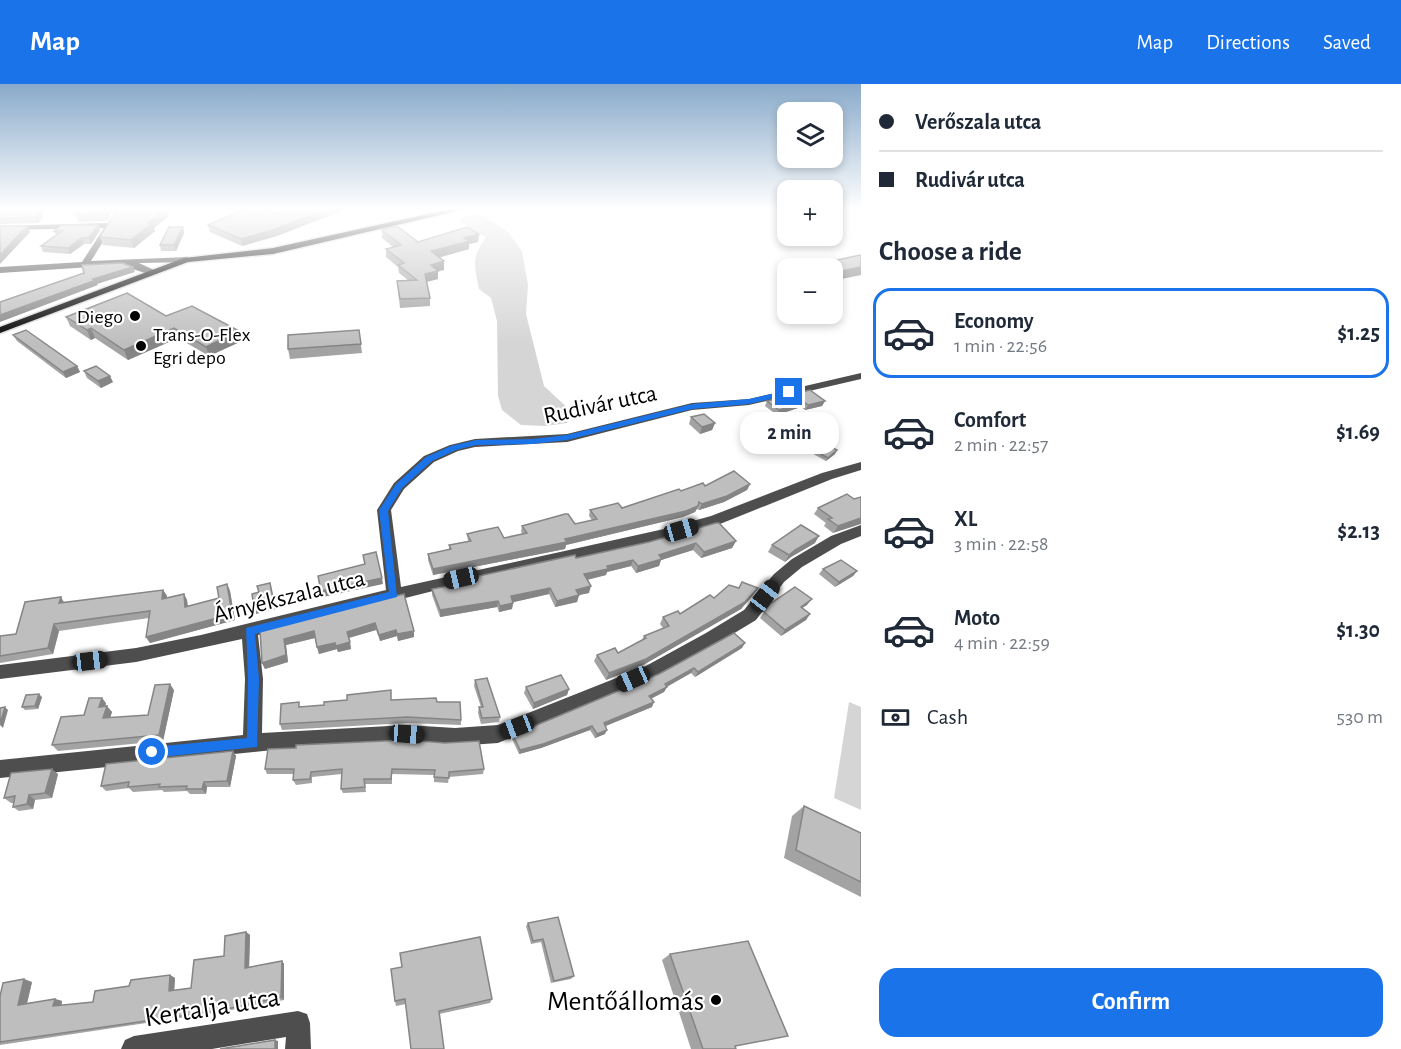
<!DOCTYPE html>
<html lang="en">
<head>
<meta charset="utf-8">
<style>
	:root { --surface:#fff; --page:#f6f6f7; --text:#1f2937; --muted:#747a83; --line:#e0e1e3; --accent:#1a73e8 }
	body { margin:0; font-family:"Alegreya Sans",sans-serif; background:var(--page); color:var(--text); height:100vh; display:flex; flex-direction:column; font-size:22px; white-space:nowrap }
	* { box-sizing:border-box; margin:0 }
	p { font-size:20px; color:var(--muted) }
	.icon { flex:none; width:33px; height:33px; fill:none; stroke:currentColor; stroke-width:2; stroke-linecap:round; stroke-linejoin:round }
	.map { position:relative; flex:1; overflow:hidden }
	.drawer { display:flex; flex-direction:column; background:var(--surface); width:540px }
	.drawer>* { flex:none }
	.top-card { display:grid; align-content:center; height:132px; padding:0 18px; background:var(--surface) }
	.buttons { position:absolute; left:777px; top:18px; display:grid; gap:12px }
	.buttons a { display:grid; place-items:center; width:66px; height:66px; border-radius:12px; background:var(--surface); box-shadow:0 3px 9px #0003; font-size:30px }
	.end { position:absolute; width:27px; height:27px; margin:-14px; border:8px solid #1a73e8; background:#fff; box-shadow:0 0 0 3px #fff }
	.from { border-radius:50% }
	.bubble { position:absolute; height:42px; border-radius:18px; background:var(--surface); box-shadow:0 3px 9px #0003; font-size:20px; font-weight:600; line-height:42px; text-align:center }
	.car { position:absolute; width:18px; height:36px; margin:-18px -9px; border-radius:8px; box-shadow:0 0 4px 2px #0007; background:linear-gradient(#222 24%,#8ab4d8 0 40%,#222 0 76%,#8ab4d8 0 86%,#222 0) }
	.top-card b { display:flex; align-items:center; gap:21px; height:57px; font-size:22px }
	.top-card b+b { border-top:2px solid var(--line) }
	.top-card i { width:15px; height:15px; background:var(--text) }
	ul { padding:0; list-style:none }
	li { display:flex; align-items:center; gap:18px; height:90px; margin:0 12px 9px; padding:0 6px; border:3px solid transparent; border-radius:18px }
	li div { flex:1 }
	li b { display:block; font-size:22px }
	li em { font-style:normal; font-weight:600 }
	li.selected { border-color:var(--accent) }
	li>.icon { width:54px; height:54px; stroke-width:1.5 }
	h2 { padding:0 18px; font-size:27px; line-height:72px }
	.pay { display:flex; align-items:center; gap:15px; height:66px; padding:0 18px; font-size:22px }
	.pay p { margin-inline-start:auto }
	.cta { display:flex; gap:12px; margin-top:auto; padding:12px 18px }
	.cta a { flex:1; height:69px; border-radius:18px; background:var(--accent); color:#fff; font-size:24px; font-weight:600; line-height:69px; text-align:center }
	header { display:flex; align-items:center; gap:36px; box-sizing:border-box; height:84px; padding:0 30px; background:var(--accent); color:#fff }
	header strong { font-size:28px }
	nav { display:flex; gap:33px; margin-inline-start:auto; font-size:21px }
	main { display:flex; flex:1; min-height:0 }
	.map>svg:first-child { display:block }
</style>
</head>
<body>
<header>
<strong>Map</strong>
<nav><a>Map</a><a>Directions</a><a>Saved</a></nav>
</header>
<main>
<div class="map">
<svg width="861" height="965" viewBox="0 0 861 965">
	<rect width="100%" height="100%" fill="#fff"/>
	<g fill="#d5d5d5">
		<path d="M481,130L508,148L522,167L528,201L526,230L544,302L571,327L567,339L545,342L521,341L502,326L498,312L497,237L491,214L479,205C474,178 471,176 486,153L459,137L466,132Z"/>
		<path d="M849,618L861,623V726L834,714Z"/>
	</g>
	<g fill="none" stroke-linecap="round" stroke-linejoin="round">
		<g stroke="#dbdbdb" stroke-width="3">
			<path id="major" d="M455,124H470L273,170L188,178L0,249V243L184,174L273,164Z"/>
		</g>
		<g fill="#4e4e4e" fill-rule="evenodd">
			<path d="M117,124H124L91,177L187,173L191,176L190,178L139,179L154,186L155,188L151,191L121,181L0,189V183L82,178L104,144L0,146V142L108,139Z"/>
			<path d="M861,289V295L749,321L692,326L567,358L475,363L458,367L434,378L404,405L391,426L401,503L664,445L711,432L822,389L861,378V386L832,395L720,440L664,455L461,500L258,551L263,595L262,649L407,641L455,644L498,641L644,583L706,549L744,526L774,490L792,475L831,452L861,441V452L841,460L802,483L784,498L756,536L718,559L656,593L498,659L455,662L407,659L292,664L0,694V676L243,651L245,595L242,555L136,578L0,595V581L136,564L201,551L386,506L377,426L394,399L424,372L450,361L475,355L567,350L692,319L749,315Z"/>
			<path d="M298,927L307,930L310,939L311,965H285L286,953L212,965H121L125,956L134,952Z"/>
		</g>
		<use href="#major" fill="#000" fill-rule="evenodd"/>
	</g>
	<g fill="#a3a3a3">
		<path d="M114,124L107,137L79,138L75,130L78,128Z"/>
		<path d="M344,126L277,152L242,162L210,148L208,141L279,130Z"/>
		<path d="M0,127H41L43,133L38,139L0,140Z"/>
		<path d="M168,127L169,132L154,144L155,147L134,164L103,161L100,153Z"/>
		<path d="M98,141L100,146L91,160H84L70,170L43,168L41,162L56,151L54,147Z"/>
		<path d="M382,146L418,158L479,150L478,158L469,160V165L439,173L444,177V186L438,187V195L427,198L430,214V222L400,224L397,197L408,196L399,189L398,183L386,173V165L393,163L382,154Z"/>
		<path d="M184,149L176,167H161L160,161Z"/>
		<path d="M166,232L239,247L242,257L209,272L178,254L128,276L95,254L91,256L70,242L66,233Z"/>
		<path d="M359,246L362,269L290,275L288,265Z"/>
		<path d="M13,251L77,282L80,288L66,294L17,257Z"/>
		<path d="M84,287L113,298L101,304L87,294Z"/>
		<path d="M767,317H825L822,322L805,326L801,323L777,331L765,322Z"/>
		<path d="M691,333L715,339L712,346L700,350L689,340Z"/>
		<path d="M810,364L835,370L826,377L808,367Z"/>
		<path d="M750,400L747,406L724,418L699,426L697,425L695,428L683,433L566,461L565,465L433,491L428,476V470L449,466V461L468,457L467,450L504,454L523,450L521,448L522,442L575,440L592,436L589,432L590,426L622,424L681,407L705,402Z"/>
		<path d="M861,413L833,449L824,442L826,439L814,430L818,424Z"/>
		<path d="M736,457L732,464L701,474L693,466L661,476L659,482L636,489L631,482L607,488L606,491L587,496L589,509L579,511L577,518L555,523L549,510L513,518L512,525L499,528L497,523L440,533L432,511V505L465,499V495L576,474L649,458Z"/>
		<path d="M815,459L791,473L785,478L768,468L772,461Z"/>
		<path d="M823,485L857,487L853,492L835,503L819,490Z"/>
		<path d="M227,500L230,507L235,536L150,559L146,553L149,534L59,547L53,570L0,579V552L16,550L65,519L163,506L167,512L166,514L184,510L187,516L188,522L219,514Z"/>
		<path d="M404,510L414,547V553L398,557L397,552L380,557L376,546L349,554L351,565L338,568L337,565L319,570L315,554L286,561L288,578L265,585L262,579L260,546Z"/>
		<path d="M754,510L741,525L643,581L606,596L594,577L597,571L618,569L642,556L644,552L663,544L660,540L663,533L680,530L714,514Z"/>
		<path d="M770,520L807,521L802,524L810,530L806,536L781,552L760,534Z"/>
		<path d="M742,564L695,593L691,589L667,603L664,608L651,614L652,623L605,642V650L595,654L590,646L541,664L519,670L512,655L513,651Z"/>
		<path d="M475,596L500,633L499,638L481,640L478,629L479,623H481L474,602Z"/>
		<path d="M526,603L569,605L567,611L533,625L524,609Z"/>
		<path d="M174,606L163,657L58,667L52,661L84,631L106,619L105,622L112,628L110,634L148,631Z"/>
		<path d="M42,613L38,625L25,626L22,623Z"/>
		<path d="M392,616L437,618L461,636V641L407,639L282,646L280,640L301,623Z"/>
		<path d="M268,665L484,685L483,690L449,693L448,699L434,698V691L392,690V700H365L366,708L343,709L341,705L342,690L312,693V699L296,701L293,696L294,690H267L265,685Z"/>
		<path d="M233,667L236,672L230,703H207L206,710H190L187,707L164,708L162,706L133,708L129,704L106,707L101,702Z"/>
		<path d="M58,690L52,714L35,716L33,725L19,727L13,723V719H11L4,714Z"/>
		<path d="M804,722L861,749V813L784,774L792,732Z"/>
		<path d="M558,833L574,892L571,895L551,899L541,858L531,860L526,842L528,839Z"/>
		<path d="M246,848L250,851L249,883L282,877L284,880V916L226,927L0,961V912L32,898L27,920L55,915L62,917L61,922L93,918L129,902L170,891L175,894L174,906L191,904L224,872Z"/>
		<path d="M670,870L735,962L736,965H691L662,876Z"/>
		<path d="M402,883L492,915L490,919L439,930L406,920L396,922L395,917Z"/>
	</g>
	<g fill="#858585">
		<path d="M107,124H114L107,137L104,129Z"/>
		<path d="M160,124H171L168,127L169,132L154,144L155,147L134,164L131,156L148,139Z"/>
		<path d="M329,124H344V126L277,152L242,162L241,155Z"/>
		<path d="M41,127L43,133L38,139L35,133Z"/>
		<path d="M98,141L100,146L91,160L89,154Z"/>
		<path d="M27,142L30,148L0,180V171Z"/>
		<path d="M183,143L184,149L176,167L174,161Z"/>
		<path d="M479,150L478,158L469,160V165L431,176V167L464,154Z"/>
		<path d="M82,154L84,160L70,170L68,164Z"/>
		<path d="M444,177V186L438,187V195L425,198V190L431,181Z"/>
		<path d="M133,183L135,188L97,200L98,201L0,238V231L93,195Z"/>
		<path d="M861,183V191L832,197V189Z"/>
		<path d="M91,244L95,254L91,256L87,246Z"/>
		<path d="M174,244L178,254L128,276L124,266Z"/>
		<path d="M239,247L242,257L209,272L206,263Z"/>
		<path d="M77,282L80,288L66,294L63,288Z"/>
		<path d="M110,292L113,298L101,304L98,297Z"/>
		<path d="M825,317L822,322L805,326L808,321Z"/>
		<path d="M804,318L801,323L777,331L779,326Z"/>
		<path d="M715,339L712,346L700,350L702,343Z"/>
		<path d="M837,366L835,370L826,377L828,374Z"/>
		<path d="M750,400L747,406L724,418L699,426L702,420Z"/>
		<path d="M698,422L695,428L683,433L566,461L565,465L433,491V485L565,455Z"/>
		<path d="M861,434V440L833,449L838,442Z"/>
		<path d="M819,452L815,459L791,473L785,478L789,471L795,466Z"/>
		<path d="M736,457L732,464L701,474L704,468Z"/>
		<path d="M696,459L693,466L661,476L659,482L636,489L638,482L659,471Z"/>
		<path d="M633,476L631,482L607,488L606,491L582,497L584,490L607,482Z"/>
		<path d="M857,487L853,492L835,503L839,498Z"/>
		<path d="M382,494L383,500L323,513L321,507Z"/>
		<path d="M270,499L276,525L256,530L254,524Z"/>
		<path d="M227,500L230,507L235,536L150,559L146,553L232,530Z"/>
		<path d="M591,502L589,509L579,511L577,518L555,523L557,517L576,506Z"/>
		<path d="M550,504L549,510L510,519L511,512Z"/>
		<path d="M758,504L754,510L741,525L643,581L606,596L609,589Z"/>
		<path d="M163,506L167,512L165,522L162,515Z"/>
		<path d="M184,510L187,516L188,529L185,523Z"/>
		<path d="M61,513L65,520L59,519Z"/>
		<path d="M812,515L807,521L796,528L801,523Z"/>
		<path d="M498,517L497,523L440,533V526Z"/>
		<path d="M513,519L512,525L499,528L500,522Z"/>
		<path d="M810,530L806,536L781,552L785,546Z"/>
		<path d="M375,539L376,546L348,554L347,548Z"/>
		<path d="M54,540L59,547L53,570L48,564Z"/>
		<path d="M396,546L397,552L380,557L379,551Z"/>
		<path d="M314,547L315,554L286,561L288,578L265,585L262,579L284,555Z"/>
		<path d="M414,547V553L398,557L397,550Z"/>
		<path d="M350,558L351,565L338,568L336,562Z"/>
		<path d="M335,559L337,565L319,570L317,563Z"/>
		<path d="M745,559L742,564L695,593L698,588Z"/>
		<path d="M694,584L691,589L662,605L665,600Z"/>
		<path d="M170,600L174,606L163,657L159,651Z"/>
		<path d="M667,603L664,608L647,617L649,612Z"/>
		<path d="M569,605L567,611L533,625L534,619Z"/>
		<path d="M39,610L42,613L38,625L35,622Z"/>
		<path d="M102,614L106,619L104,629L99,623Z"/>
		<path d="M654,618L652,623L601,644L604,639Z"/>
		<path d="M107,622L112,628L108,640L103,634Z"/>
		<path d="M5,623L8,626L3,644L0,641Z"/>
		<path d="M592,642L590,646L541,664L519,670L520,666Z"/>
		<path d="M607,646L605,650L595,654L597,650Z"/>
		<path d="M233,667L236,672L230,703L227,697Z"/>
		<path d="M52,685L58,690L52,714L45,709Z"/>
		<path d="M204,698L207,703L206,710L202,705Z"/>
		<path d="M29,711L35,716L33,725L27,720Z"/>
		<path d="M246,848L250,851L249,886L245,884Z"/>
		<path d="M282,877L284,880V916L281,913Z"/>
		<path d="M170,891L175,894L174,910L169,907Z"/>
		<path d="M24,895L32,898L26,923L18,921Z"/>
		<path d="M55,915L62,917L61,925L53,922Z"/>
		<path d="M275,956L278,957V965H275Z"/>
	</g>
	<g fill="#bebebe" stroke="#858585" stroke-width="1.5">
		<path d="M78,124H107L104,129L75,130L78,128Z"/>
		<path d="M118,124H166L148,139H153L131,156L100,153Z"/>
		<path d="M247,124H264L279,130L294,124H329L276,145L241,155L208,141Z"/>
		<path d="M0,127H41L35,133L0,135Z"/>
		<path d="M62,141H98L89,154H82L68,164L41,162L62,147H54Z"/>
		<path d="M0,142H27L0,171Z"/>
		<path d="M397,142L418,158L467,143L479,150L464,154L470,157L431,167L444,177L431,181L438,187L425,190L430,214L400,215L397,197L417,196L398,181L404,179L386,165L401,161L382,146Z"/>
		<path d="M169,143H183L174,161H160Z"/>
		<path d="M860,171L861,172V183L832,189V184H800Z"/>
		<path d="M122,179L133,183L93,195L96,196L0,231V218L84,189L82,181Z"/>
		<path d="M127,209L166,232L192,222L239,247L206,263L174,244L124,266L91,244L87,246L66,233Z"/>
		<path d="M26,246L77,282L63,288L13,251Z"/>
		<path d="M359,246L361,260L288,265V251Z"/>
		<path d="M96,282L110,292L98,297L84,287Z"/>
		<path d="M810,306L825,317L808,321L804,318L779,326L767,317Z"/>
		<path d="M704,330L715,339L702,343L691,333Z"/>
		<path d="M818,357L837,366L828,374L810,364Z"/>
		<path d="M734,387L750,400L727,412L702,420L699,418L698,422L686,427L565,455L567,458L433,485L428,470L451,465L449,461L471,457L467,450L479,447L498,443L504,454L527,449L522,442L565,430H568L575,440L597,435L590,426L618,419L622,424L679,405L681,407L703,399L705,402Z"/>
		<path d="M847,410L854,415L861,413V434L838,442L828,435L832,434L818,424Z"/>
		<path d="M716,439H719L736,457L704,468L696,459L659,471L662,475L638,482L633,476L607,482L608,485L584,490L591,502L576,506L579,511L557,517L550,504L511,512L513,519L500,522L498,517L440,526L432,505L466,499L465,495L575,471L576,474L649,458Z"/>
		<path d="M801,441L819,452L795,466L789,471L772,461Z"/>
		<path d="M376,468L382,494L321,507L318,492L365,480L363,471Z"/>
		<path d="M841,476L857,487L839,498L823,485Z"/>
		<path d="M742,498L758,504L745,518L646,575L609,589L597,571L615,564L618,569L646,554L644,552L669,542L663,533L678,527L680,530L710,511L714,514L729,501L739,504Z"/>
		<path d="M270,499L274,519L254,524L252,510L259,508L257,502Z"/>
		<path d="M227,500L232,530L146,553L150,527L54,540L48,564L0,572V552L16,550L25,518L61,513L59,519L163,506L162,515L184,510L185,523L219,514L217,503Z"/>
		<path d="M795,503L812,515L801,523L810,530L785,546L764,528L770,520Z"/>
		<path d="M404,510L414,547L397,550L396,546L379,551L375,539L347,548L350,558L336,562L335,559L317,563L314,547L284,555L286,571L262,579L260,546Z"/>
		<path d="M734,549L745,559L698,588L694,584L665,600L667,603L649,612L654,618L604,639L607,646L597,650L592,642L543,660L520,666L513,651L659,590Z"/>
		<path d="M561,591L569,605L534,619L526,603Z"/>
		<path d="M487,594L500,633L482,634L479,623H483L475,596Z"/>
		<path d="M170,600L159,651L52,661L61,633L84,631L89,614H102L99,623L107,622L103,634L148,631L155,601Z"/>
		<path d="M391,606V616L436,614L437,618H460L461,636L407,633L280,640L281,620L299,618V623L324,621V618L347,616V611Z"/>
		<path d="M39,610L35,622L22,623L26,611Z"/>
		<path d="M5,623L0,640V624Z"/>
		<path d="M407,656L445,659L479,657L484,685L449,688V694L434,693L435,686L392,685L391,695H364L365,703L341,705L342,685L311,688L310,695L293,696L294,685H265L268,665L296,664V661Z"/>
		<path d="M233,667L227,697L204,698L202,705H186L187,702L159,703L160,700L128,703L129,698L101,702L106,680Z"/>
		<path d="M52,685L45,709L29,711L27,720L13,723L15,712L4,714L11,689Z"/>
		<path d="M804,722L861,749V798L796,766Z"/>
		<path d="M558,833L574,892L554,897L543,855L533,857L528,839Z"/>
		<path d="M246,848L245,884L282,877L281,913L222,926L0,958V912L3,899L24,895L18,921L55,915L53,922L93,918L95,907L129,902L131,896L170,891L169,907L191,904L194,876L224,872L225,852Z"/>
		<path d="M480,853L492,915L439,927L444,965H411L405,915L395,917L391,885L402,883L400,869Z"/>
		<path d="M748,857L788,952L735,962L736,965H703L670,870Z"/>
		<path d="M275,956V965H220Z"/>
	</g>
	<linearGradient id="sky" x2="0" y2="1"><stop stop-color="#89aaca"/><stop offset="0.48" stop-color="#fff"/><stop offset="1" stop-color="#fff" stop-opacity="0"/></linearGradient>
	<rect width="861" height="260" fill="url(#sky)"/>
	<path fill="#1a73e8" d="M789,306L792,310L749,320L692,325L567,356L533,360L476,361L456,366L432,377L402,404L388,427L397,513L255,550L259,595L257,663L152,674L147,673V664L152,663L247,654L248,595L246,544L389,508L379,426L396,400L426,373L451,362L476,356L533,355L567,351L692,320L749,315Z"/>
	<g fill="#000" stroke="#fff" stroke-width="2">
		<circle cx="135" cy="232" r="6"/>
		<circle cx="141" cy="262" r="6"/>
		<circle cx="716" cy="916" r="6"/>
	</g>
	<g text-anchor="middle" stroke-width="4.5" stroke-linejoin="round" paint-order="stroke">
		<g font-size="20" fill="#000" stroke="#fff" text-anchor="end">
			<text x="123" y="239">Diego</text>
			<text x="153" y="257" text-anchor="start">Trans-O-Flex<tspan x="153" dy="23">Egri depo</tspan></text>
		</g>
		<g font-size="24" fill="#000" stroke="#fff">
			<text transform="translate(600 320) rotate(-12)" y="8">Rudivár utca</text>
			<text transform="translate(289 512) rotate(-14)" y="8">Árnyékszala utca</text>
		</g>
		<g font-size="28" fill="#000" stroke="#fff" text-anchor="end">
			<text x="704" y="926">Mentőállomás</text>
		</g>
		<g font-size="28" fill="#000" stroke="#fff">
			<text transform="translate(212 922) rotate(-9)" y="10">Kertalja utca</text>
		</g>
	</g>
</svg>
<div class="buttons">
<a><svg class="icon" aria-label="layers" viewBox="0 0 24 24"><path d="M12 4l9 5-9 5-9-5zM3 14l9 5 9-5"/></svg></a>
<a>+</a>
<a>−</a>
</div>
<i class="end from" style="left:152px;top:668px"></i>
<i class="end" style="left:789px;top:308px"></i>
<div class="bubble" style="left:740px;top:328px;width:99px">2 min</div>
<i class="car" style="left:681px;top:446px;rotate:74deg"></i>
<i class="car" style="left:461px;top:494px;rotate:257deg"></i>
<i class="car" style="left:765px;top:512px;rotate:38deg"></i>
<i class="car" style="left:90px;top:577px;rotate:83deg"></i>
<i class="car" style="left:633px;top:595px;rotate:246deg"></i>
<i class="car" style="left:517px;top:643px;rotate:249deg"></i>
<i class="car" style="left:407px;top:650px;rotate:94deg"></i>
</div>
<section class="drawer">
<div class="top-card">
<b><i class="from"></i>Verőszala utca</b>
<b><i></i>Rudivár utca</b>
</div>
<h2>Choose a ride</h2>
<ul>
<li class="selected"><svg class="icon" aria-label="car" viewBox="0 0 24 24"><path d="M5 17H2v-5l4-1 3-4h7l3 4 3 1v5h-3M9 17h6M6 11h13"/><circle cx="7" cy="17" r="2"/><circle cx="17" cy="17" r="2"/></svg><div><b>Economy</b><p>1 min · 22:56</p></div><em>$1.25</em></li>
<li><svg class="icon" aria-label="car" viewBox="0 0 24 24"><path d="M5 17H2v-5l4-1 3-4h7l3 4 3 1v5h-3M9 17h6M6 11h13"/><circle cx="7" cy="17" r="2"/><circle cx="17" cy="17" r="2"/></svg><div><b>Comfort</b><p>2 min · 22:57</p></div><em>$1.69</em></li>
<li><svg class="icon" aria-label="car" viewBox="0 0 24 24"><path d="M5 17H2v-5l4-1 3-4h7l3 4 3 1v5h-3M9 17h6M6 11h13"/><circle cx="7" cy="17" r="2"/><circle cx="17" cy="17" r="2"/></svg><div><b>XL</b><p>3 min · 22:58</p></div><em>$2.13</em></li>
<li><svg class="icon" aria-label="car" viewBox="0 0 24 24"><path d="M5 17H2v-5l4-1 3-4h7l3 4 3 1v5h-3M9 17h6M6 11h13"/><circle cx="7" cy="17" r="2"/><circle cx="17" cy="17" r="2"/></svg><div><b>Moto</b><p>4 min · 22:59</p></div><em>$1.30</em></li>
</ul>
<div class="pay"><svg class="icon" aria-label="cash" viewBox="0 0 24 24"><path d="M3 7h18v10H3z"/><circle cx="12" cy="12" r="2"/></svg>Cash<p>530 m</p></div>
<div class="cta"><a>Confirm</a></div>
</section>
</main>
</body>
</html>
